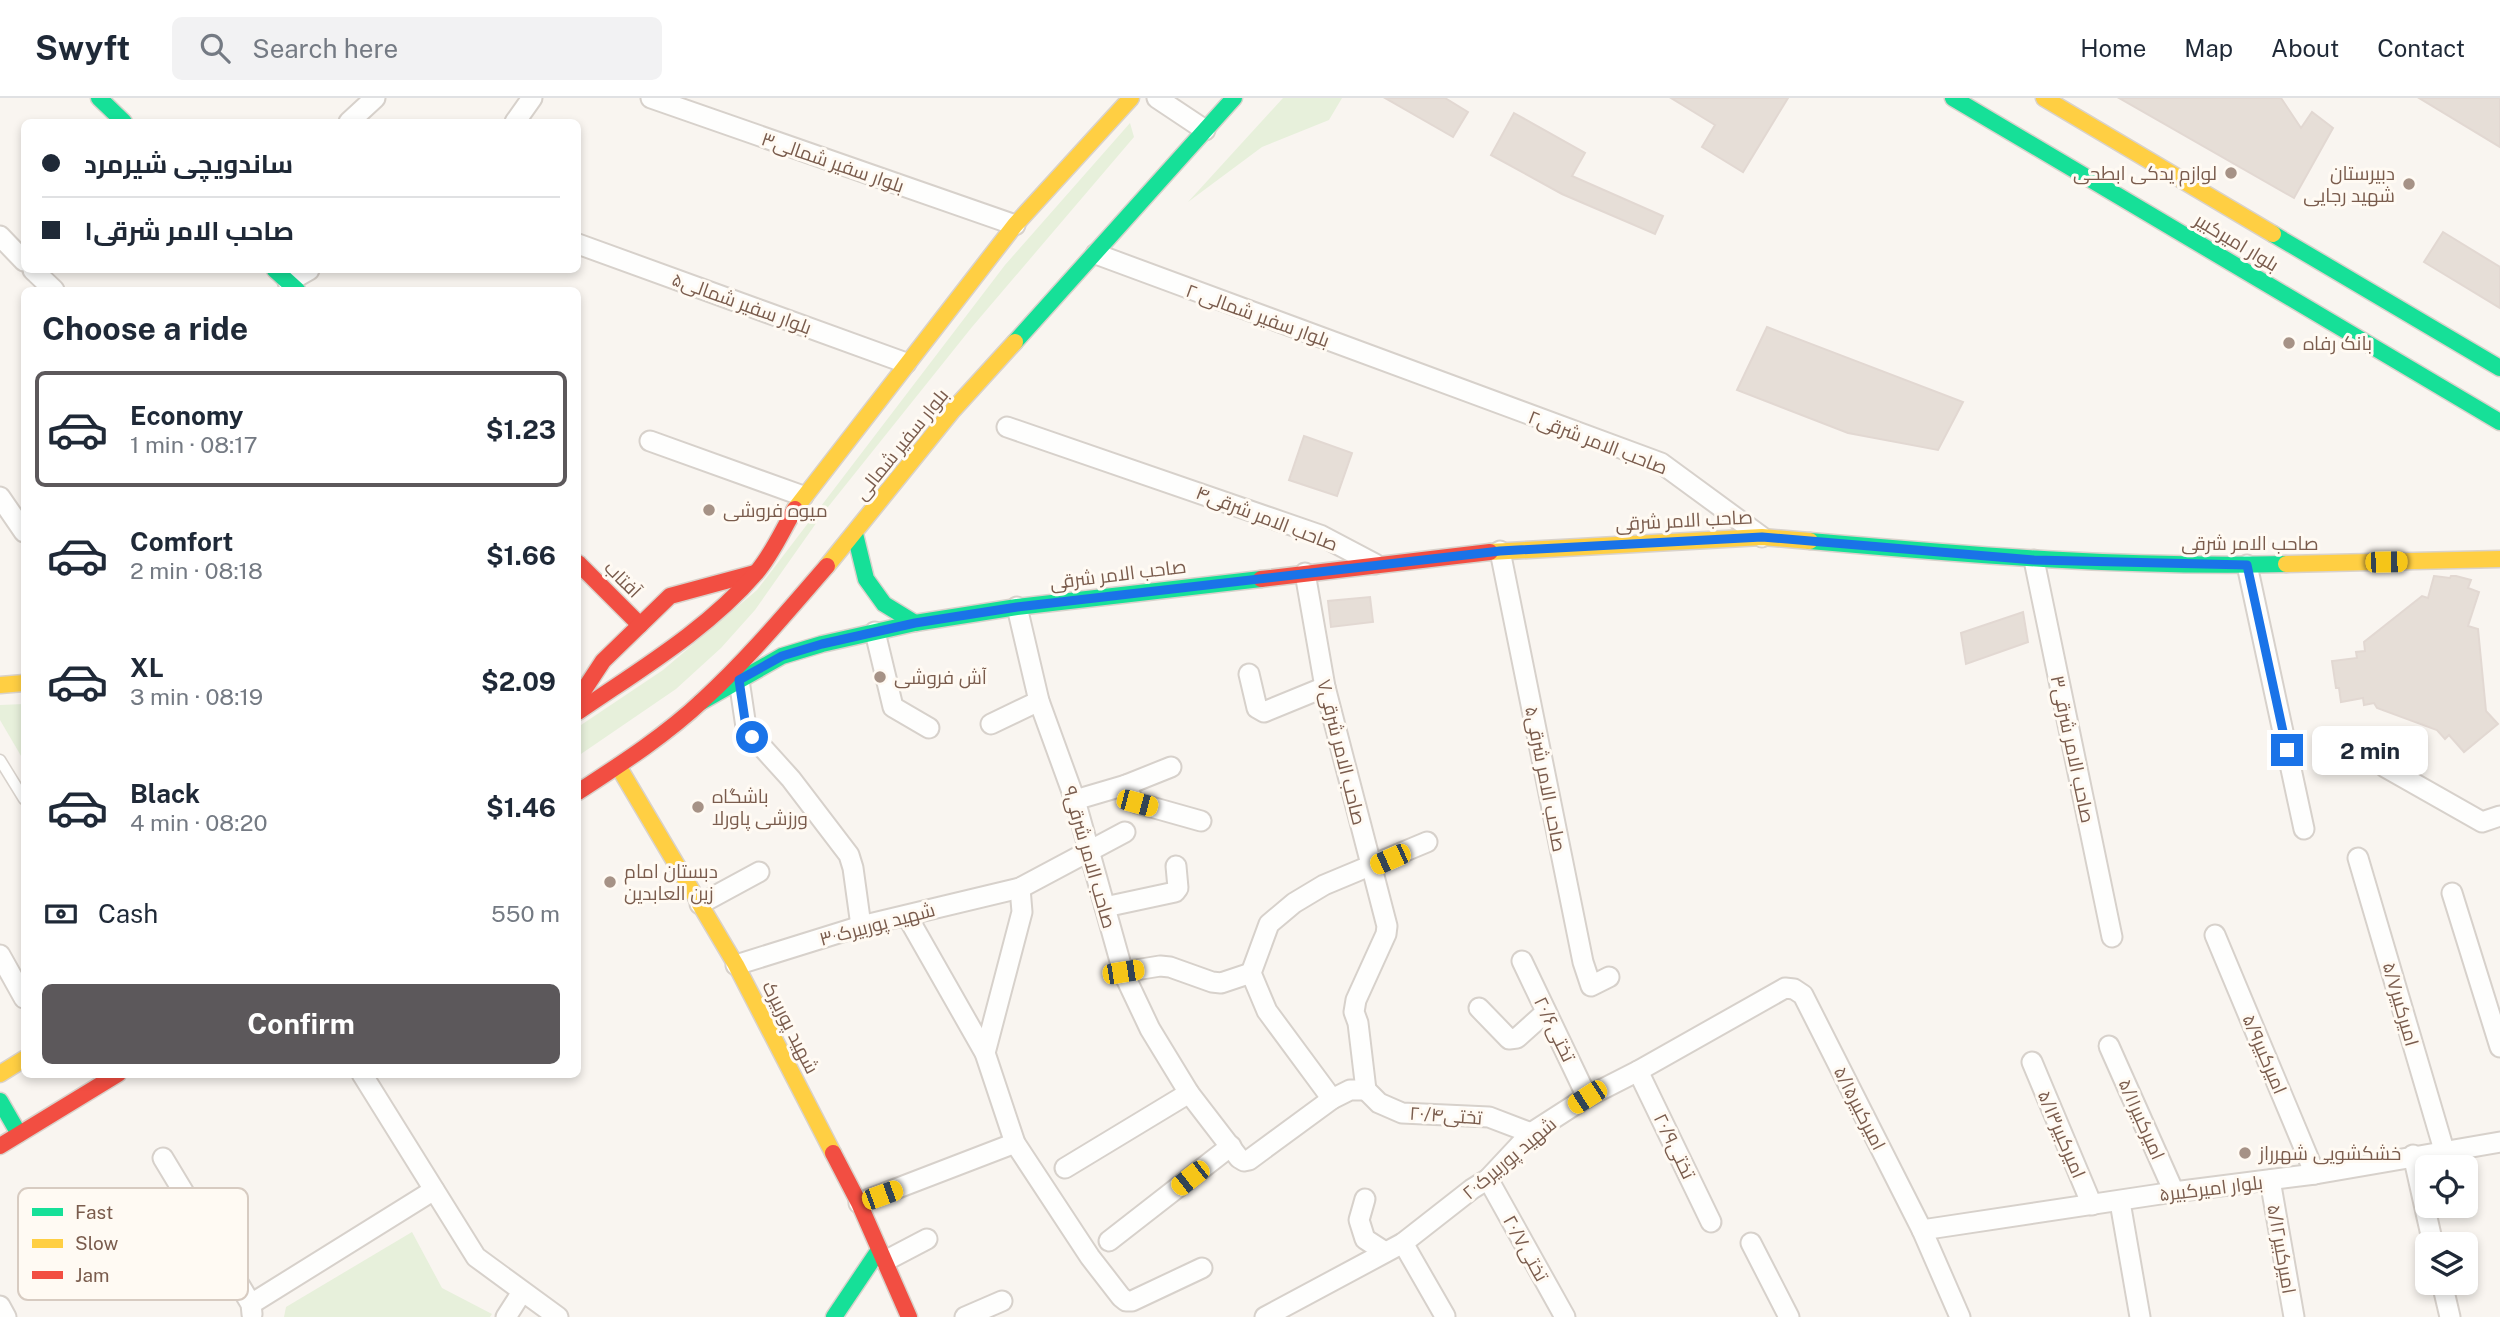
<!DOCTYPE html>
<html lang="en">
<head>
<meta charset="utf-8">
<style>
	:root { --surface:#fff; --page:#f2f2f3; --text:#1f2937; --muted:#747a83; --line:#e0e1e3; --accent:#5c585b }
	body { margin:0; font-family:"Public Sans",Cairo,sans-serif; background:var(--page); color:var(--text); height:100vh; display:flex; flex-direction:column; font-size:26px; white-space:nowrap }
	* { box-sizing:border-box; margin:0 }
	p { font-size:23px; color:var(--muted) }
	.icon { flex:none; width:38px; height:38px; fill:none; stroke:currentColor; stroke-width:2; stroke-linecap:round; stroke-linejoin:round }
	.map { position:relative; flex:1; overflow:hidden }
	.panel { position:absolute; left:21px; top:189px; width:560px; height:791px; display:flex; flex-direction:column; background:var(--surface); border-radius:10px; box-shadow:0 4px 10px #0003 }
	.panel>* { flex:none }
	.hud { position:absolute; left:21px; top:21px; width:560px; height:154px; border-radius:10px; box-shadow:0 4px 10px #0003; display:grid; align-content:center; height:154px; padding:0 21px; background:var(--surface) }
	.tools { position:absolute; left:2415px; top:1057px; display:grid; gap:14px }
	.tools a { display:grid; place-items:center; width:63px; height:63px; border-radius:10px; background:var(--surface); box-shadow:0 4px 10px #0003; font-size:35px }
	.end { position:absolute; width:32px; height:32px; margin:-16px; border:9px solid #1a73e8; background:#fff; box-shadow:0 0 0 4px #fff }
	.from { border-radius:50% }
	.bubble { position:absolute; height:49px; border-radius:10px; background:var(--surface); box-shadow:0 4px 10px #0003; font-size:23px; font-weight:700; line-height:49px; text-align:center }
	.car { position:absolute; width:21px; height:42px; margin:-21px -10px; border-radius:9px; box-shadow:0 0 5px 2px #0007; background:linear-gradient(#f5c518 24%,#345 0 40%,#f5c518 0 76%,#345 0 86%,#f5c518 0) }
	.hud b { display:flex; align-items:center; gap:24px; height:66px; font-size:26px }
	.hud b+b { border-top:2px solid var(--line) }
	.hud i { width:18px; height:18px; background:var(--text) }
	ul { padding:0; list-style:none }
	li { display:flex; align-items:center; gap:21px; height:116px; margin:0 14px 10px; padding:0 7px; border:4px solid transparent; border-radius:10px }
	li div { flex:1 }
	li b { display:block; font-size:26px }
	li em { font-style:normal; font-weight:700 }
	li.current { border-color:var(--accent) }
	li>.icon { width:63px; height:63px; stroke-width:1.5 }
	h2 { padding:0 21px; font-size:32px; line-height:84px }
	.pay { display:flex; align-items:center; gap:18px; height:77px; padding:0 21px; font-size:26px }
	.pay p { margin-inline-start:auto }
	.button { display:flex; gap:14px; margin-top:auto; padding:14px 21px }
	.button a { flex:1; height:80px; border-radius:10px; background:var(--accent); color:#fff; font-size:28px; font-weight:700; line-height:80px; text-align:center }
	header { display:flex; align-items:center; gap:42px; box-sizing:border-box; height:98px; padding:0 35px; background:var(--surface); border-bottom:2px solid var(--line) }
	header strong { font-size:33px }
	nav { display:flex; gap:38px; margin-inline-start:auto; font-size:24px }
	.search { width:490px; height:63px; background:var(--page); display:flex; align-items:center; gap:18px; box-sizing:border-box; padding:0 24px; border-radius:10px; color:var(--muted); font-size:26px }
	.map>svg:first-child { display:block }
</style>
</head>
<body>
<header>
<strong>Swyft</strong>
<div class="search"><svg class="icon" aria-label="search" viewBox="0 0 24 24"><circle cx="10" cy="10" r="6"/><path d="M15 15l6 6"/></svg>Search here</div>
<nav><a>Home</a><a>Map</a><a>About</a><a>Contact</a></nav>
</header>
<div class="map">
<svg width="2500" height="1219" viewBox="0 0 2500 1219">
	<rect width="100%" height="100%" fill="#f9f5f0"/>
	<g fill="#e7f0db">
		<path d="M1283,0H1342L1329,22L1262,49L1188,104Z"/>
		<path d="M1130,25L1134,39L972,229L824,414L755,512L721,550L676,591L578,658V629L663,572L757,492L1005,167Z"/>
		<path d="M24,606V663L0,622V607Z"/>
		<path d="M412,1134L442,1190L492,1216L490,1219H284L286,1209Z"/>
	</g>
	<g fill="#e6ded7" stroke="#e2d8d2" stroke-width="2">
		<path d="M1385,0H1445L1468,14L1453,39Z"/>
		<path d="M1671,0H1788L1743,74L1702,49L1715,27Z"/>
		<path d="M2119,0H2281L2301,30L2312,14L2333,30L2294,100Z"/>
		<path d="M2419,0H2500V49Z"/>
		<path d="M1514,15L1585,55L1572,78L1663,118L1655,136L1562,96L1491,57Z"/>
		<path d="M2443,134L2500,169V210L2424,164Z"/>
		<path d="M1767,229L1963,304L1938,352L1848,335L1737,292Z"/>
		<path d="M1304,338L1352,355L1337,398L1289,382Z"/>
		<path d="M2434,478L2450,480L2451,478H2456L2471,482L2468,490L2479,494L2468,528L2478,531L2486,613L2498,626L2464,654L2449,637L2445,641L2437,632L2377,610L2374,605L2364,607L2363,600L2341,604L2339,590H2336L2332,563L2357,560L2356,554L2365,553L2364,544L2422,498L2428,500Z"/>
		<path d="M1370,499L1373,524L1331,529L1328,503Z"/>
		<path d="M2023,514L2028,544L1966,566L1961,535Z"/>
	</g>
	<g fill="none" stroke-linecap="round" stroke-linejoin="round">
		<g stroke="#d7d1cb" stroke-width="13">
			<path id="lane" d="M0,662L24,701"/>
		</g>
		<g stroke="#d7d1cb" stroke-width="23">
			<g id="street">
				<path d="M651,0L1015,127"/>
				<path d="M1157,0L1205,32"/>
				<path d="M349,24L375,0"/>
				<path d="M515,24L532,0"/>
				<path d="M0,138L24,163"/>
				<path d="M578,146L906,265"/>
				<path d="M1096,156L1661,365L1762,439"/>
				<path d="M33,172L54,192"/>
				<path d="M288,184L309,172"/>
				<path d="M1007,329L1320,437L1375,466"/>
				<path d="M650,343L803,398"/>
				<path d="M0,399L24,434"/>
				<path d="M1500,453L1583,864L1591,888L1609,879"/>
				<path d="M2034,462L2112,839"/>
				<path d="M2247,467L2304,731"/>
				<path d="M1305,475L1325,589L1387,828L1386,836L1356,902L1354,914L1358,925L1366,992"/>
				<path d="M1017,509L1039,603L1075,702L1123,874L1150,931L1189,995L1239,1060L1244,1063L1249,1062L1332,1001L1350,992H1366"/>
				<path d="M875,534L893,609L929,630"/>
				<path d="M1249,576L1257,610L1264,614L1325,589"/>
				<path d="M739,582L746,629L753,639L791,681L849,757L853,770L861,828"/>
				<path d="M991,626L1039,603"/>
				<path d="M2385,669L2482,724L2500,718"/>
				<path d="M1126,687L1133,703L1137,705L1201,723"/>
				<path d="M1075,702L1126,687L1171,669"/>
				<path d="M2358,760L2444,1052"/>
				<path d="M2452,795L2500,949"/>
				<path d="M700,806L759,774"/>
				<path d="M1105,809L1175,794L1178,790L1176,768"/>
				<path d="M907,818L985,955L1015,1045L1090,1159L1121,1199L1126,1203H1132L1202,1170"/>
				<path d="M2215,837L2315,1076"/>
				<path d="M0,857L24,900"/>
				<path d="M1522,863L1587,999"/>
				<path d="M736,867L861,828L1020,790L1125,734"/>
				<path d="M1123,874L1160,868L1170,869L1212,884L1221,885L1251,875"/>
				<path d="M1479,910L1509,941L1517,940L1546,914"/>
				<path d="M2109,948L2174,1094"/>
				<path d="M985,955L1022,814L1020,790"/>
				<path d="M2032,964L2092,1107"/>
				<path d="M1638,973L1711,1124"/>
				<path d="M362,976L476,1159L558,1219"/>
				<path d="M1366,992L1379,1005L1402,1015L1489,1019L1531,1035"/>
				<path d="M1332,1001L1267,913L1251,875L1269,826L1294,805L1324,787L1427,744"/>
				<path d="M2413,1057L2433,1146"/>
				<path d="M163,1060L251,1206L252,1216"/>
				<path d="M1065,1070L1189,995"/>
				<path d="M1488,1081L1565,1219"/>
				<path d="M2270,1082L2294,1219"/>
				<path d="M1365,1101L1359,1122L1365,1141L1385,1154"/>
				<path d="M2120,1104L2140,1219"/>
				<path d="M859,1105L1015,1045"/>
				<path d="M1922,1132L2174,1094L2315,1076L2500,1044"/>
				<path d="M1109,1143L1231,1048"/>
				<path d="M1403,1145L1445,1218"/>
				<path d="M1751,1145L1789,1219"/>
				<path d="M885,1163L927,1141"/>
				<path d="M2442,1185L2450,1219"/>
				<path d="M251,1206L434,1092"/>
				<path d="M0,1208L6,1219"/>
				<path d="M506,1219L522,1194"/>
				<path d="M965,1219L1002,1203"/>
				<path d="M1265,1219L1403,1145L1472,1091L1488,1081L1531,1035L1587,999L1638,973L1785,890L1794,891L1803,897L1922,1132L1960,1219"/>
			</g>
		</g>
		<g stroke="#d9d2cb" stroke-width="19">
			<g id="fast">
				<path d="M99,0L124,24"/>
				<path d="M1953,0L2500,324"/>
				<path d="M2273,136L2500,270"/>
				<path d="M275,172L297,192"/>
				<path d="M1015,244L1234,0"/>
				<path d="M855,436L866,481L884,506L915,525"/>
				<path d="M1810,443C1969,457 2126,470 2286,466"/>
				<path d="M701,604L782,558L822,546L915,525L1017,509L1261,481"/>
				<path d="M0,1003L19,1036"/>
				<path d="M834,1219L879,1152"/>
			</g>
		</g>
		<g stroke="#d9d2cb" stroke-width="19">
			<g id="slow">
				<path d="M2044,0L2273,136"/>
				<path d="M795,411L1015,127L1131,0"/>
				<path d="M1490,454L1762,439L1810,443"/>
				<path d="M2286,466L2500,461"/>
				<path d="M827,468L953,312L1015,244"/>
				<path d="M0,587L24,585"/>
				<path d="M618,668L736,867L833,1055"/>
				<path d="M0,976L24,961"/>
			</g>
		</g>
		<g stroke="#d9d2cb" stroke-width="19">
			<g id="jam">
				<path d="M578,465L640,527"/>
				<path d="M1261,481L1490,454"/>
				<path d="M578,601L603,563L670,498L755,475"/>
				<path d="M578,614C639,572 707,532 756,475C772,457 783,431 795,411"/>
				<path d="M578,694C621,666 666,637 703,602C748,561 787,514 827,468"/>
				<path d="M0,1048L118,976"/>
				<path d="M833,1055L859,1105L909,1219"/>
			</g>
		</g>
		<use href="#lane" stroke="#fefefd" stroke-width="10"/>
		<use href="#street" stroke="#fefefd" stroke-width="19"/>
		<use href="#fast" stroke="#16e098" stroke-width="16"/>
		<use href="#slow" stroke="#ffcf43" stroke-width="16"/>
		<use href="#jam" stroke="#f24e42" stroke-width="16"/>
	</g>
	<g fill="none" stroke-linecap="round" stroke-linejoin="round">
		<path stroke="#1a73e8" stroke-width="9" d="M752,639L746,629L739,582L782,558L822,546L915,525L1017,509L1500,453L1762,439L2034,462L2247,467L2287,652"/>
	</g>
	<g fill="#a69286" stroke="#fffaf3" stroke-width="2.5">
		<circle cx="2231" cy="75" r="7"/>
		<circle cx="2409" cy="86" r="7"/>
		<circle cx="2289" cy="245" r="7"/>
		<circle cx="709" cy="412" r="7"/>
		<circle cx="880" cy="579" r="7"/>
		<circle cx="698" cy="709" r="7"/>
		<circle cx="610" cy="784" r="7"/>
		<circle cx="2245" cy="1055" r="7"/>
	</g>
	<g text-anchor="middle" stroke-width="6" stroke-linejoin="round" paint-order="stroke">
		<g font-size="19" fill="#7a5c4d" stroke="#fffaf3">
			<text transform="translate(833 64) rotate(19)" y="7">بلوار سفیر شمالی۳</text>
			<text transform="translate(2237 144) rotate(31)" y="7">بلوار امیرکبیر</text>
			<text transform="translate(742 205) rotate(20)" y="7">بلوار سفیر شمالی۵</text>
			<text transform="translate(1258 217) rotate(20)" y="7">بلوار سفیر شمالی ۲</text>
			<text transform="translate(1598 344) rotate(21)" y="7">۲صاحب الامر شرقی</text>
			<text transform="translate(901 346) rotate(-51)" y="7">بلوار سفیر شمالی</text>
			<text transform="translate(1267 420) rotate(21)" y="7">صاحب الامر شرقی۴</text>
			<text transform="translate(1684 422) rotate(-3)" y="7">صاحب الامر شرقی</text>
			<text x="2250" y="452">صاحب الامر شرقی</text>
			<text transform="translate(1118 476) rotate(-7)" y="7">صاحب الامر شرقی</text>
			<text transform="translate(623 481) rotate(45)" y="7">آفتاب</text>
			<text transform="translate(2073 651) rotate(78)" y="7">صاحب الامر شرقی۳</text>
			<text transform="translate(1342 654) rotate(76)" y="7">صاحب الامر شرقی۷</text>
			<text transform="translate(1546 681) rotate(79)" y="7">صاحب الامر شرقی۵</text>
			<text transform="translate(1090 759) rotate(74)" y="7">صاحب الامر شرقی۹</text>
			<text transform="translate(877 826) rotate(-15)" y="7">شهید پوربیرک۳۰</text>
			<text transform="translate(2401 906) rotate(74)" y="7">امیرکبیر۵/۷</text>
			<text transform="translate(791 929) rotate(63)" y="7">شهید پوربیرک</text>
			<text transform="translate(1555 931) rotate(64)" y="7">تختی۲۰/۶</text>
			<text transform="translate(2265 956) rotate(67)" y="7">امیرکبیر۵/۹</text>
			<text transform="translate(1860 1010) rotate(63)" y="7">امیرکبیر۵/۱۵</text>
			<text transform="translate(1446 1017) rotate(4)" y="7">تختی۲۰/۴</text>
			<text transform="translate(2142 1021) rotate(66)" y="7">امیرکبیر۵/۱۱</text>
			<text transform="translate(2062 1036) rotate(67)" y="7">امیرکبیر۵/۱۳</text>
			<text transform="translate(1675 1048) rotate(64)" y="7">تختی۲۰/۹</text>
			<text transform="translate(1509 1060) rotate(-40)" y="7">شهید پوربیرک۲۰</text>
			<text transform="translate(2211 1090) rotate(-7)" y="7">بلوار امیرکبیر۵</text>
			<text transform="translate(1526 1150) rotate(61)" y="7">تختی۲۰/۷</text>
			<text transform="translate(2282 1151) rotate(80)" y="7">امیرکبیر۵/۱۲</text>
		</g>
		<g font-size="19" fill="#7a5c4d" stroke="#fffaf3" text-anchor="start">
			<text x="2217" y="82" text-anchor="end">لوازم یدکی ابطحی</text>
			<text x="2395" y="82" text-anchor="end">دبیرستان<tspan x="2395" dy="22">شهید رجایی</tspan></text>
			<text x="2303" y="252">بانک رفاه</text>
			<text x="723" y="419">میوه فروشی</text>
			<text x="894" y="586">آش فروشی</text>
			<text x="712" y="705">باشگاه<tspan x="712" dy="22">ورزشی پاورلا</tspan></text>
			<text x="624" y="780">دبستان امام<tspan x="624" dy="22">زین العابدین</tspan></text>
			<text x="2259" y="1062">خشکشویی شهرراز</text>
		</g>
	</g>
	<rect x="18" y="1090" width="230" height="112" rx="10" fill="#fffaf3" stroke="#d7cbc1" stroke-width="2"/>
	<rect x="32" y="1110" width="31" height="8" fill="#16e098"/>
	<rect x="32" y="1141" width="31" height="9" fill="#ffcf43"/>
	<rect x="32" y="1173" width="31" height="8" fill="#f24e42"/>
	<g font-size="19" fill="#7a5c4d">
		<text x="75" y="1121">Fast</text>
		<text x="75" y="1152">Slow</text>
		<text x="75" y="1184">Jam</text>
	</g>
</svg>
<div class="tools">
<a><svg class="icon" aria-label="locate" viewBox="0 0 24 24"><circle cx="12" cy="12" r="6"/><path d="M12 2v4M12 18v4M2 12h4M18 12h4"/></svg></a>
<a><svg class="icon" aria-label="layers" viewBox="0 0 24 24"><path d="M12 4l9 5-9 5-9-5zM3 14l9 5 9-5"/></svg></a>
</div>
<i class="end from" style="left:752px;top:639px"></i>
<i class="end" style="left:2287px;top:652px"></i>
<div class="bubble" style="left:2312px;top:628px;width:116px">2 min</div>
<i class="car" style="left:2386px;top:464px;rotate:89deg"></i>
<i class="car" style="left:1137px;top:705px;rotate:105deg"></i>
<i class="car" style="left:1390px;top:761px;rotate:246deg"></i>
<i class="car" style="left:1123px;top:874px;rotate:81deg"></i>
<i class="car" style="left:1587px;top:999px;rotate:237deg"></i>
<i class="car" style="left:1190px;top:1080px;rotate:232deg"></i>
<i class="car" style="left:882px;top:1097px;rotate:70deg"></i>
<div class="hud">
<b><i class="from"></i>ساندویچی شیرمرد</b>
<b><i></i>صاحب الامر شرقی۱</b>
</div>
<section class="panel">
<h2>Choose a ride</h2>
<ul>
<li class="current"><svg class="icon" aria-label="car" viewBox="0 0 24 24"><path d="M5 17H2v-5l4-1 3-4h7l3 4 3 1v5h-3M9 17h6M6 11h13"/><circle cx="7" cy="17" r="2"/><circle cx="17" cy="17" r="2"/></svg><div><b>Economy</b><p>1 min · 08:17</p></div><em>$1.23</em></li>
<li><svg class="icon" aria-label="car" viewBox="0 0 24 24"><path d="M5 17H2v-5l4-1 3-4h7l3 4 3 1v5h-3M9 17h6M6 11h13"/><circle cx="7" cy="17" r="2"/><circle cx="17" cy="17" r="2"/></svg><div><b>Comfort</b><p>2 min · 08:18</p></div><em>$1.66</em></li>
<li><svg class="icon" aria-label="car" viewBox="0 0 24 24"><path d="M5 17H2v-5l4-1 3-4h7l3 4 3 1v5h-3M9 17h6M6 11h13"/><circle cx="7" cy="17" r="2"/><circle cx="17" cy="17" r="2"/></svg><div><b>XL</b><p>3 min · 08:19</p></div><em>$2.09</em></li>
<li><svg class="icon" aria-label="car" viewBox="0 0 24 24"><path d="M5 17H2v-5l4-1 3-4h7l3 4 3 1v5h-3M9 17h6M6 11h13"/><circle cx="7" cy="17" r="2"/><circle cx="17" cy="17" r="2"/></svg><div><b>Black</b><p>4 min · 08:20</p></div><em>$1.46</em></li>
</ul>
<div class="pay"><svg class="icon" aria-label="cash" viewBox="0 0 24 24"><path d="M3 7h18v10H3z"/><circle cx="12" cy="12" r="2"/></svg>Cash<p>550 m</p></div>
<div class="button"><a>Confirm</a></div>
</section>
</div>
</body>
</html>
